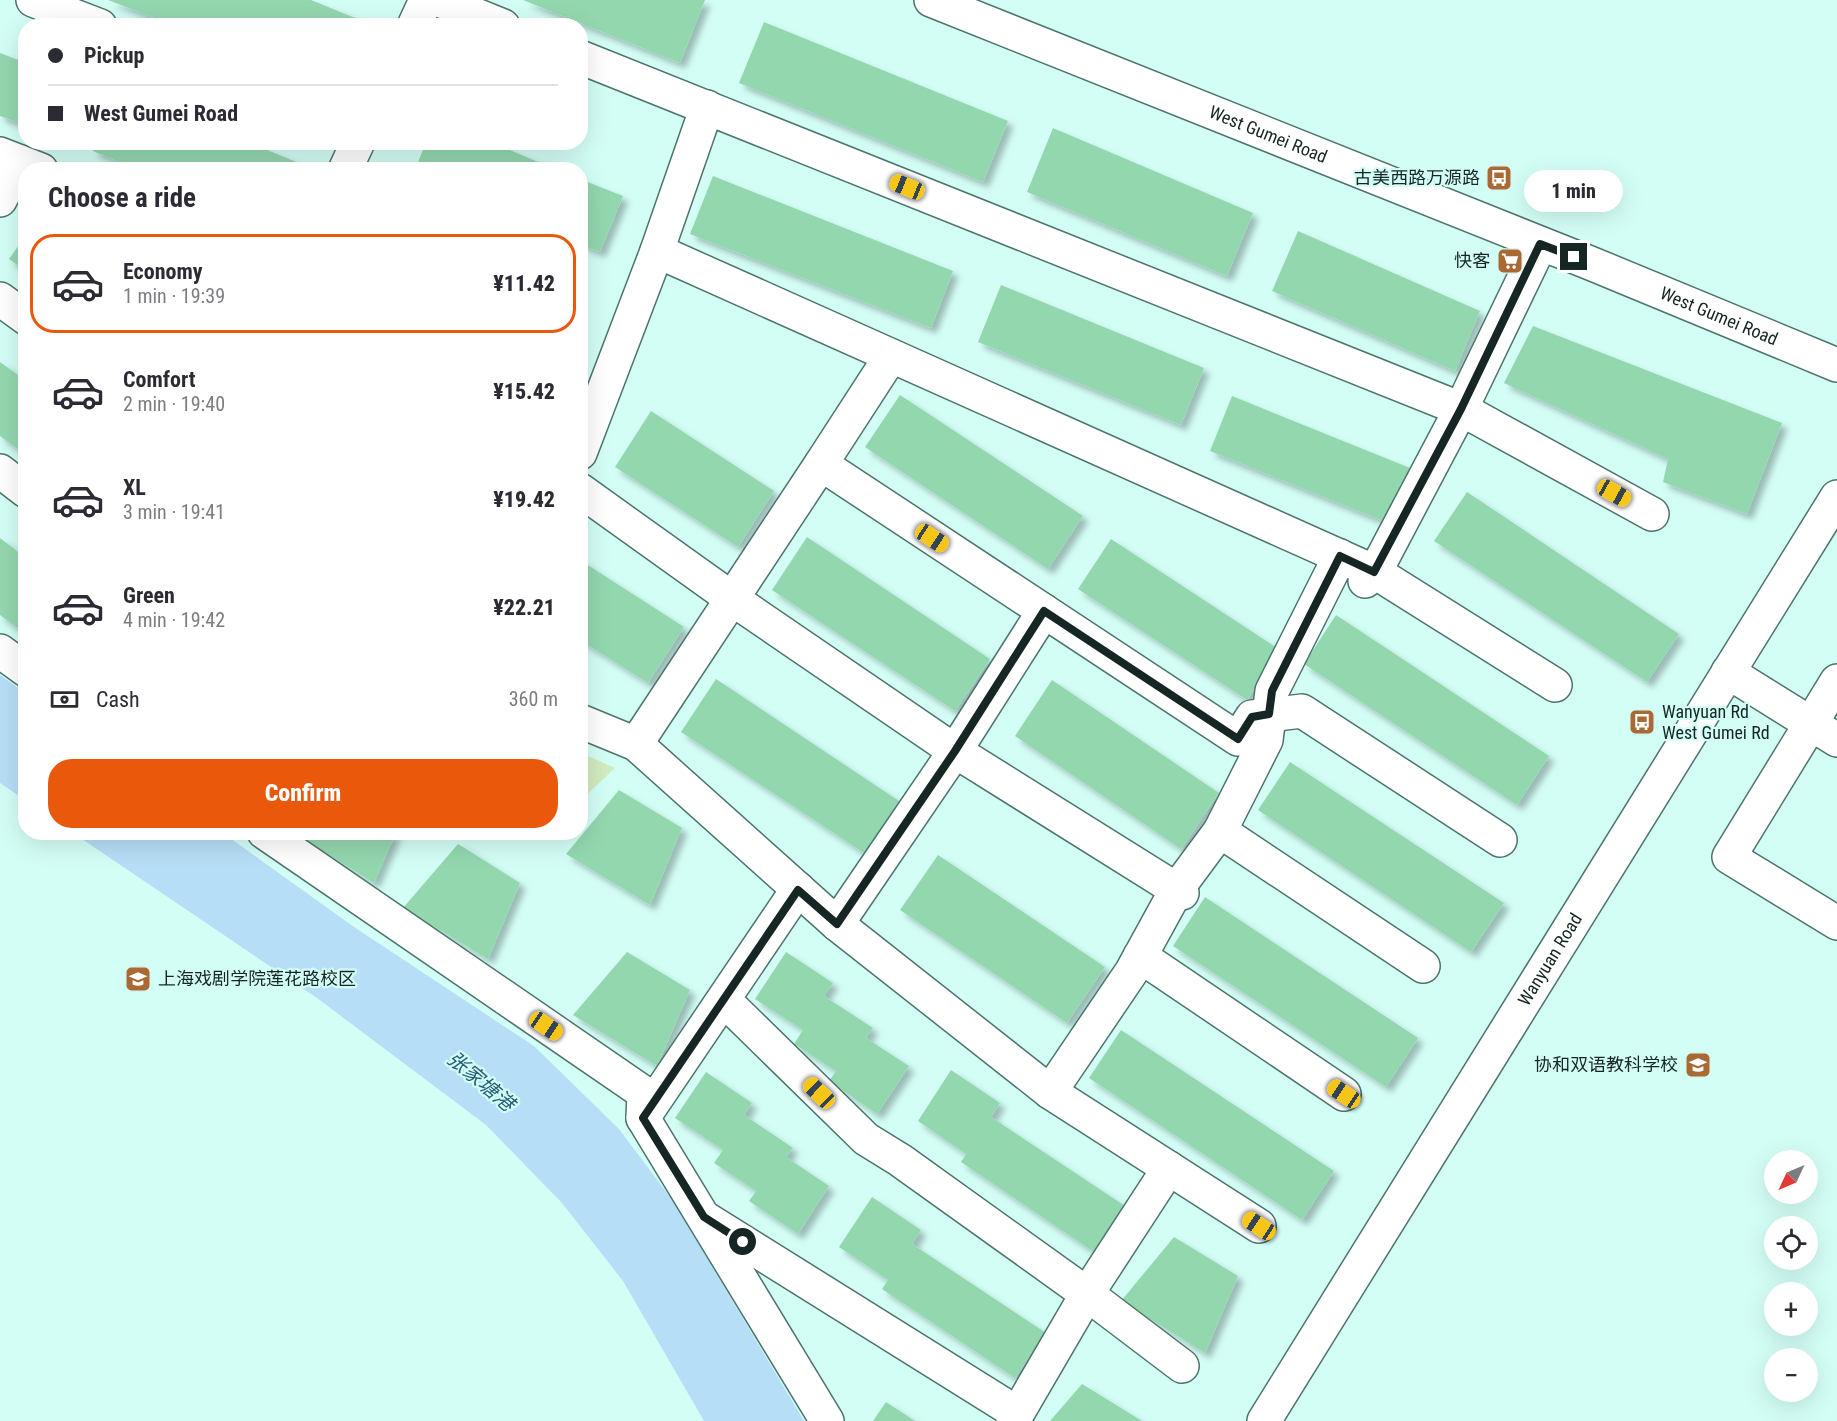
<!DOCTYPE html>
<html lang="en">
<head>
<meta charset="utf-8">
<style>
	:root { --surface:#fff; --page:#f2f2f3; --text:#2b2b33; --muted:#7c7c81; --line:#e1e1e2; --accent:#ea580c }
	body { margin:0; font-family:"Roboto Condensed","Noto Sans SC",sans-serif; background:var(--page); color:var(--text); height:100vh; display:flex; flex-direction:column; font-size:22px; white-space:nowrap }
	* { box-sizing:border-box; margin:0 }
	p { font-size:20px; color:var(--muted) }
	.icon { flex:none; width:33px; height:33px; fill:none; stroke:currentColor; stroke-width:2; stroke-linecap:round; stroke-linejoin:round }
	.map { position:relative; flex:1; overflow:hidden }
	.details { position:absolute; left:18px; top:162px; width:570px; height:678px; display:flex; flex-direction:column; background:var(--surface); border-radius:24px; box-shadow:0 6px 24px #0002 }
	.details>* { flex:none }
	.banner { position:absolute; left:18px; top:18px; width:570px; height:132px; border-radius:24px; box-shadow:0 6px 24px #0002; display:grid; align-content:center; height:132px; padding:0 30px; background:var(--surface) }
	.needle { width:39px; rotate:226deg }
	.buttons { position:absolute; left:1764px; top:1150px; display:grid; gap:12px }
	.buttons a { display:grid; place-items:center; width:54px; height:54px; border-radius:50%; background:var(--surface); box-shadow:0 6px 24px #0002; font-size:30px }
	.end { position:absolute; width:27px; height:27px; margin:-14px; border:8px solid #162624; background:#fff; box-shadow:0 0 0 3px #fff }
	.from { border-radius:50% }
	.bubble { position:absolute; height:42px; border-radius:21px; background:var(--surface); box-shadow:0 6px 24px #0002; font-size:20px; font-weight:800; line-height:42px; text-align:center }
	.car { position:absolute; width:18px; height:36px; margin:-18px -9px; border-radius:8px; box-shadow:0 0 4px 2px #0007; background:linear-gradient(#f5c518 24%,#345 0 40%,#f5c518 0 76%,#345 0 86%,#f5c518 0) }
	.banner b { display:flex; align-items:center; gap:21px; height:57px; font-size:22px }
	.banner b+b { border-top:2px solid var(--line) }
	.banner i { width:15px; height:15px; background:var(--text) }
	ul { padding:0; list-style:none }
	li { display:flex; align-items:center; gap:18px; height:99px; margin:0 12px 9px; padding:0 18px; border:3px solid transparent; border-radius:24px }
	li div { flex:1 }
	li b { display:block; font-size:22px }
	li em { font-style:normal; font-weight:800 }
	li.selected { border-color:var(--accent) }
	li>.icon { width:54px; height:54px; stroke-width:1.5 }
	h2 { padding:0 30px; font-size:27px; line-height:72px }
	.pay { display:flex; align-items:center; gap:15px; height:66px; padding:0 30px; font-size:22px }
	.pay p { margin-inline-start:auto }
	.action { display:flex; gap:12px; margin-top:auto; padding:12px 30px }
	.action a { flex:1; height:69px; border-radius:24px; background:var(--accent); color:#fff; font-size:24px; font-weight:800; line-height:69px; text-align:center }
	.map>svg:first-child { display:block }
</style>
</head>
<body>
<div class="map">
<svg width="1837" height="1421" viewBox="0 0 1837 1421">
	<defs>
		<filter id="shadow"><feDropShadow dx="5.5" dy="5.5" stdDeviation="3" flood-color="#0004"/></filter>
	</defs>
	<rect width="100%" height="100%" fill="#d3fef6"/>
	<path fill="#d1ebc0" d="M581,753L615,768L581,800Z"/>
	<g fill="#b6dff7">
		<path d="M0,675L25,693V800L0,783Z"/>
		<path d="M73,833H223L354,927L534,1046L619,1129L673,1201L804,1421H704L623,1281L562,1203L486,1125L317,998Z"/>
	</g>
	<g fill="#93d7af" filter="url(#shadow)">
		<path d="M108,0H311L360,20L358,26H176Z"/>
		<path d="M523,0H705L680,63Z"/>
		<path d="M764,22L1008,121L983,182L739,83Z"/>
		<path d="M0,53L26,63V125L0,116Z"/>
		<path d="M1053,128L1253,213L1227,276L1027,192Z"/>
		<path d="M97,142H248L301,164L298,170H139L93,151Z"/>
		<path d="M426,142H491L557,170H415Z"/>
		<path d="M713,176L953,271L931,328L690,234Z"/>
		<path d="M580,179L623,196L600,252L580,244Z"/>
		<path d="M1298,231L1480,311L1455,371L1272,291Z"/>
		<path d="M26,235V271L9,259Z"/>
		<path d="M1001,285L1204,368L1181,425L978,342Z"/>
		<path d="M1533,326L1782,423L1747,514L1663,482L1668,459L1504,383Z"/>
		<path d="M0,362L26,381V455L0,436Z"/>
		<path d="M900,395L1083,516L1048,569L865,447Z"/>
		<path d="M1232,396L1420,472L1398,527L1210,451Z"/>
		<path d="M651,411L774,491L738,547L615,467Z"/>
		<path d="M1467,492L1679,634L1647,682L1434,541Z"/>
		<path d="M807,537L990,659L955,711L772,590Z"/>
		<path d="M0,538L26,558V634L0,615Z"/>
		<path d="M1111,539L1280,650L1247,700L1078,589Z"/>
		<path d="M580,560L684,627L648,683L580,640Z"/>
		<path d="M1336,615L1549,756L1517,805L1304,664Z"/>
		<path d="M716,679L899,801L864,853L681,732Z"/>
		<path d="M1052,680L1219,793L1181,849L1015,736Z"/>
		<path d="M1290,762L1504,903L1471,952L1258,810Z"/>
		<path d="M619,790L682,828L650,905L566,854Z"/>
		<path d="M292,832H396L374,883Z"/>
		<path d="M458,844L520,883L488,959L403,908Z"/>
		<path d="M938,855L1105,967L1067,1023L900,910Z"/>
		<path d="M1205,897L1418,1038L1386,1087L1173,946Z"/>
		<path d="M627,952L690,990L657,1066L573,1015Z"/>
		<path d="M786,952L833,983L824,996L873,1028L866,1038L909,1066L877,1114L829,1081L836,1071L794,1044L803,1030L755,999Z"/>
		<path d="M1121,1030L1334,1171L1302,1220L1089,1078Z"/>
		<path d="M951,1070L1000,1103L991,1117L1125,1206L1094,1252L961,1162L966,1154L918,1121Z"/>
		<path d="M706,1072L752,1103L744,1115L793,1148L786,1157L829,1186L798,1234L749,1201L756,1191L714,1163L723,1150L675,1118Z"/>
		<path d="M872,1197L921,1230L912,1244L1046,1333L1015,1378L882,1289L888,1280L839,1247Z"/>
		<path d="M1174,1237L1238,1276L1205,1353L1121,1301Z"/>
		<path d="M1082,1384L1142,1421H1050Z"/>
		<path d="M886,1402L915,1421H873Z"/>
	</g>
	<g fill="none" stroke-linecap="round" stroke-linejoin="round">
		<g stroke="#4c746d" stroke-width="36">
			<g id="minor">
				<path d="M33,0L100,26"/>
				<path d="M439,0L503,26"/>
				<path id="s1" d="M931,0L1590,263L1837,365"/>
				<path d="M414,26L426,0"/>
				<path d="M580,57L1461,409L1652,514"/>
				<path d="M707,107L657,251L1375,572L1555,685"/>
				<path d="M0,154L41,170"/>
				<path d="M345,170L358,142"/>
				<path d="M0,200L20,162"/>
				<path d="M0,299L26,318"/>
				<path d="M891,356L821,464L1238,739L1252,717L1302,711L1500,840"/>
				<path d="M580,453L657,251"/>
				<path d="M0,471L26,491"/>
				<path d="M580,490L731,598L955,751L1182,893"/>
				<path d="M1365,581L1375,572L1461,409L1540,245"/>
				<path d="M0,651L26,670"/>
				<path d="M1728,672L1837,740"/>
				<path d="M1837,681L1729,857L1837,923"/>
				<path d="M580,721L636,744L837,924L1050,1092L1259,1226"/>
				<path d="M636,744L821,464"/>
				<path d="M1220,831L1423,966"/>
				<path d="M264,832L644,1093L643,1118L827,1421"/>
				<path d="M837,924L955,751L1044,611"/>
				<path d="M1140,956L1344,1094"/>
				<path d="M724,1000L866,1139L900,1160L1087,1294L1182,1366"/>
				<path d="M1050,1092L1132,971L1177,889L1220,831L1266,740L1272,691L1340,556"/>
				<path d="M643,1118L798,889"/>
				<path d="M708,1220L1017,1413"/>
				<path d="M1013,1421L1087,1294L1169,1168"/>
				<path id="s2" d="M1264,1421L1837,497"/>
			</g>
		</g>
		<use href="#minor" stroke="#fff" stroke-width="33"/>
	</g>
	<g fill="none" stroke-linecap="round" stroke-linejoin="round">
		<path stroke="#162624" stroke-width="8" d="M743,1242L704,1217L643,1118L798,890L837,924L955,751L1044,611L1238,739L1252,717L1269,714L1272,691L1340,556L1374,572L1461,409L1540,244L1574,257"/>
	</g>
	<defs>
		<g id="bus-square" transform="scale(1.35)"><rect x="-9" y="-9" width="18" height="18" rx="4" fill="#aa6934" stroke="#d3fef6"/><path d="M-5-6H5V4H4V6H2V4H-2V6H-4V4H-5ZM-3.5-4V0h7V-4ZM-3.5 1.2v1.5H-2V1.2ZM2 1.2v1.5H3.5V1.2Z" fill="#fff"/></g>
		<g id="supermarket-square" transform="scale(1.35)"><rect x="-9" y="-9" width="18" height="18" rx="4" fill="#aa6934" stroke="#d3fef6"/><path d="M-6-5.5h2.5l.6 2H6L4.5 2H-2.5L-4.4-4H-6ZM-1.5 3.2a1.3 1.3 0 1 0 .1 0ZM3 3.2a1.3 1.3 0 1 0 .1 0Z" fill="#fff"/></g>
		<g id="university-square" transform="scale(1.35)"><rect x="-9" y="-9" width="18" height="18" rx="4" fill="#aa6934" stroke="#d3fef6"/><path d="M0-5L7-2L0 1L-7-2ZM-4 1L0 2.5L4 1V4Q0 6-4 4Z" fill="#fff"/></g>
		<g id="school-square" transform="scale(1.35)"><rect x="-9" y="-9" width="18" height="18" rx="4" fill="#aa6934" stroke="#d3fef6"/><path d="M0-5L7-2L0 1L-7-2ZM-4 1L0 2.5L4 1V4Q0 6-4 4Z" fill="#fff"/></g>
	</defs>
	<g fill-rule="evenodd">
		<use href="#bus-square" x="1499" y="178"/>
		<use href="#supermarket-square" x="1510" y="261"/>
		<use href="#bus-square" x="1642" y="722"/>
		<use href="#university-square" x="138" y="979"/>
		<use href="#school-square" x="1698" y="1065"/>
	</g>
	<g text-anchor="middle" stroke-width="4.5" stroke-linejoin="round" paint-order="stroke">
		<g font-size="18" fill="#162624" stroke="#d3fef6">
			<text dy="6" stroke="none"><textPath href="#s1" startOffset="363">West Gumei Road</textPath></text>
			<text dy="6" stroke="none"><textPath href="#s1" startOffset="849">West Gumei Road</textPath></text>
			<text dy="6" stroke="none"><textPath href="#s2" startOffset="543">Wanyuan Road</textPath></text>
		</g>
		<g font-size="18" fill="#162624" stroke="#d3fef6" text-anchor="end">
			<text x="1480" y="184">古美西路万源路</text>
			<text x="1490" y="267">快客</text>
			<text x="1662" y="718" text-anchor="start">Wanyuan Rd<tspan x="1662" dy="21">West Gumei Rd</tspan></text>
			<text x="158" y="985" text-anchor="start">上海戏剧学院莲花路校区</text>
			<text x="1678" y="1071">协和双语教科学校</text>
		</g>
		<g font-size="20" font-style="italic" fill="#275d78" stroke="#d3fef6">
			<text transform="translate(481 1081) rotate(40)" y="7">张家塘港</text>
		</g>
	</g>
</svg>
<div class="buttons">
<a><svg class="needle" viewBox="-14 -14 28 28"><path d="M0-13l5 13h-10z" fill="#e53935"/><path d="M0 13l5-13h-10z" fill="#7c7c81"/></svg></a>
<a><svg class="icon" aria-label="locate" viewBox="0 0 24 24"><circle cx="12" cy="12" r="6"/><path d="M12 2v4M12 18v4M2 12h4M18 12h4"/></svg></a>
<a>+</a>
<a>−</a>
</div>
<i class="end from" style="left:743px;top:1242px"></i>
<i class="end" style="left:1574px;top:257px"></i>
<div class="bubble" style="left:1524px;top:170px;width:99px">1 min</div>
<i class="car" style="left:907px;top:187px;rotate:292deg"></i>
<i class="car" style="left:1614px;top:493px;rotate:119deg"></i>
<i class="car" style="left:932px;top:538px;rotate:123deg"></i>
<i class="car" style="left:546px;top:1026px;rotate:124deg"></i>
<i class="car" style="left:819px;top:1093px;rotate:314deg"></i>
<i class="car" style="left:1344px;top:1094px;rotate:304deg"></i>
<i class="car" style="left:1259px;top:1226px;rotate:303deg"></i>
<div class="banner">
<b><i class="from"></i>Pickup</b>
<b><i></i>West Gumei Road</b>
</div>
<section class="details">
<h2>Choose a ride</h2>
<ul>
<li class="selected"><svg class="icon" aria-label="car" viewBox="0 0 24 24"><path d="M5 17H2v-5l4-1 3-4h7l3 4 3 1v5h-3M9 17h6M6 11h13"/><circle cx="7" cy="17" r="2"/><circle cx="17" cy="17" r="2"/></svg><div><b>Economy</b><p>1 min · 19:39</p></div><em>¥11.42</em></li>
<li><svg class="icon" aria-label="car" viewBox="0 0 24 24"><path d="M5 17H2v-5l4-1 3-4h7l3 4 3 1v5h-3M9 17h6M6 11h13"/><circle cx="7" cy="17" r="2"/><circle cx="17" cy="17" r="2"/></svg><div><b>Comfort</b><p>2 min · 19:40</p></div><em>¥15.42</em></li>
<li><svg class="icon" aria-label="car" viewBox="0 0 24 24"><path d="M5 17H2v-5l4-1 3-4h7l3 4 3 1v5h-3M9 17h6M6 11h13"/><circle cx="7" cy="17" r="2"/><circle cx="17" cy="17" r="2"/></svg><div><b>XL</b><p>3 min · 19:41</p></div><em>¥19.42</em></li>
<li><svg class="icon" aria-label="car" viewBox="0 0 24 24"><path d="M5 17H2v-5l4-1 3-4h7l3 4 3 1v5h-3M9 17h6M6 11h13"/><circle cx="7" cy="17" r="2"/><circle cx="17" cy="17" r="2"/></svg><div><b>Green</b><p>4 min · 19:42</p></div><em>¥22.21</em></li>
</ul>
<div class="pay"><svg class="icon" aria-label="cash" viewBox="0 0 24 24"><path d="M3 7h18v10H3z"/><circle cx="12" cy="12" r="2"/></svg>Cash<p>360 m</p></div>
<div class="action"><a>Confirm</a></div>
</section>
</div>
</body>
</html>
